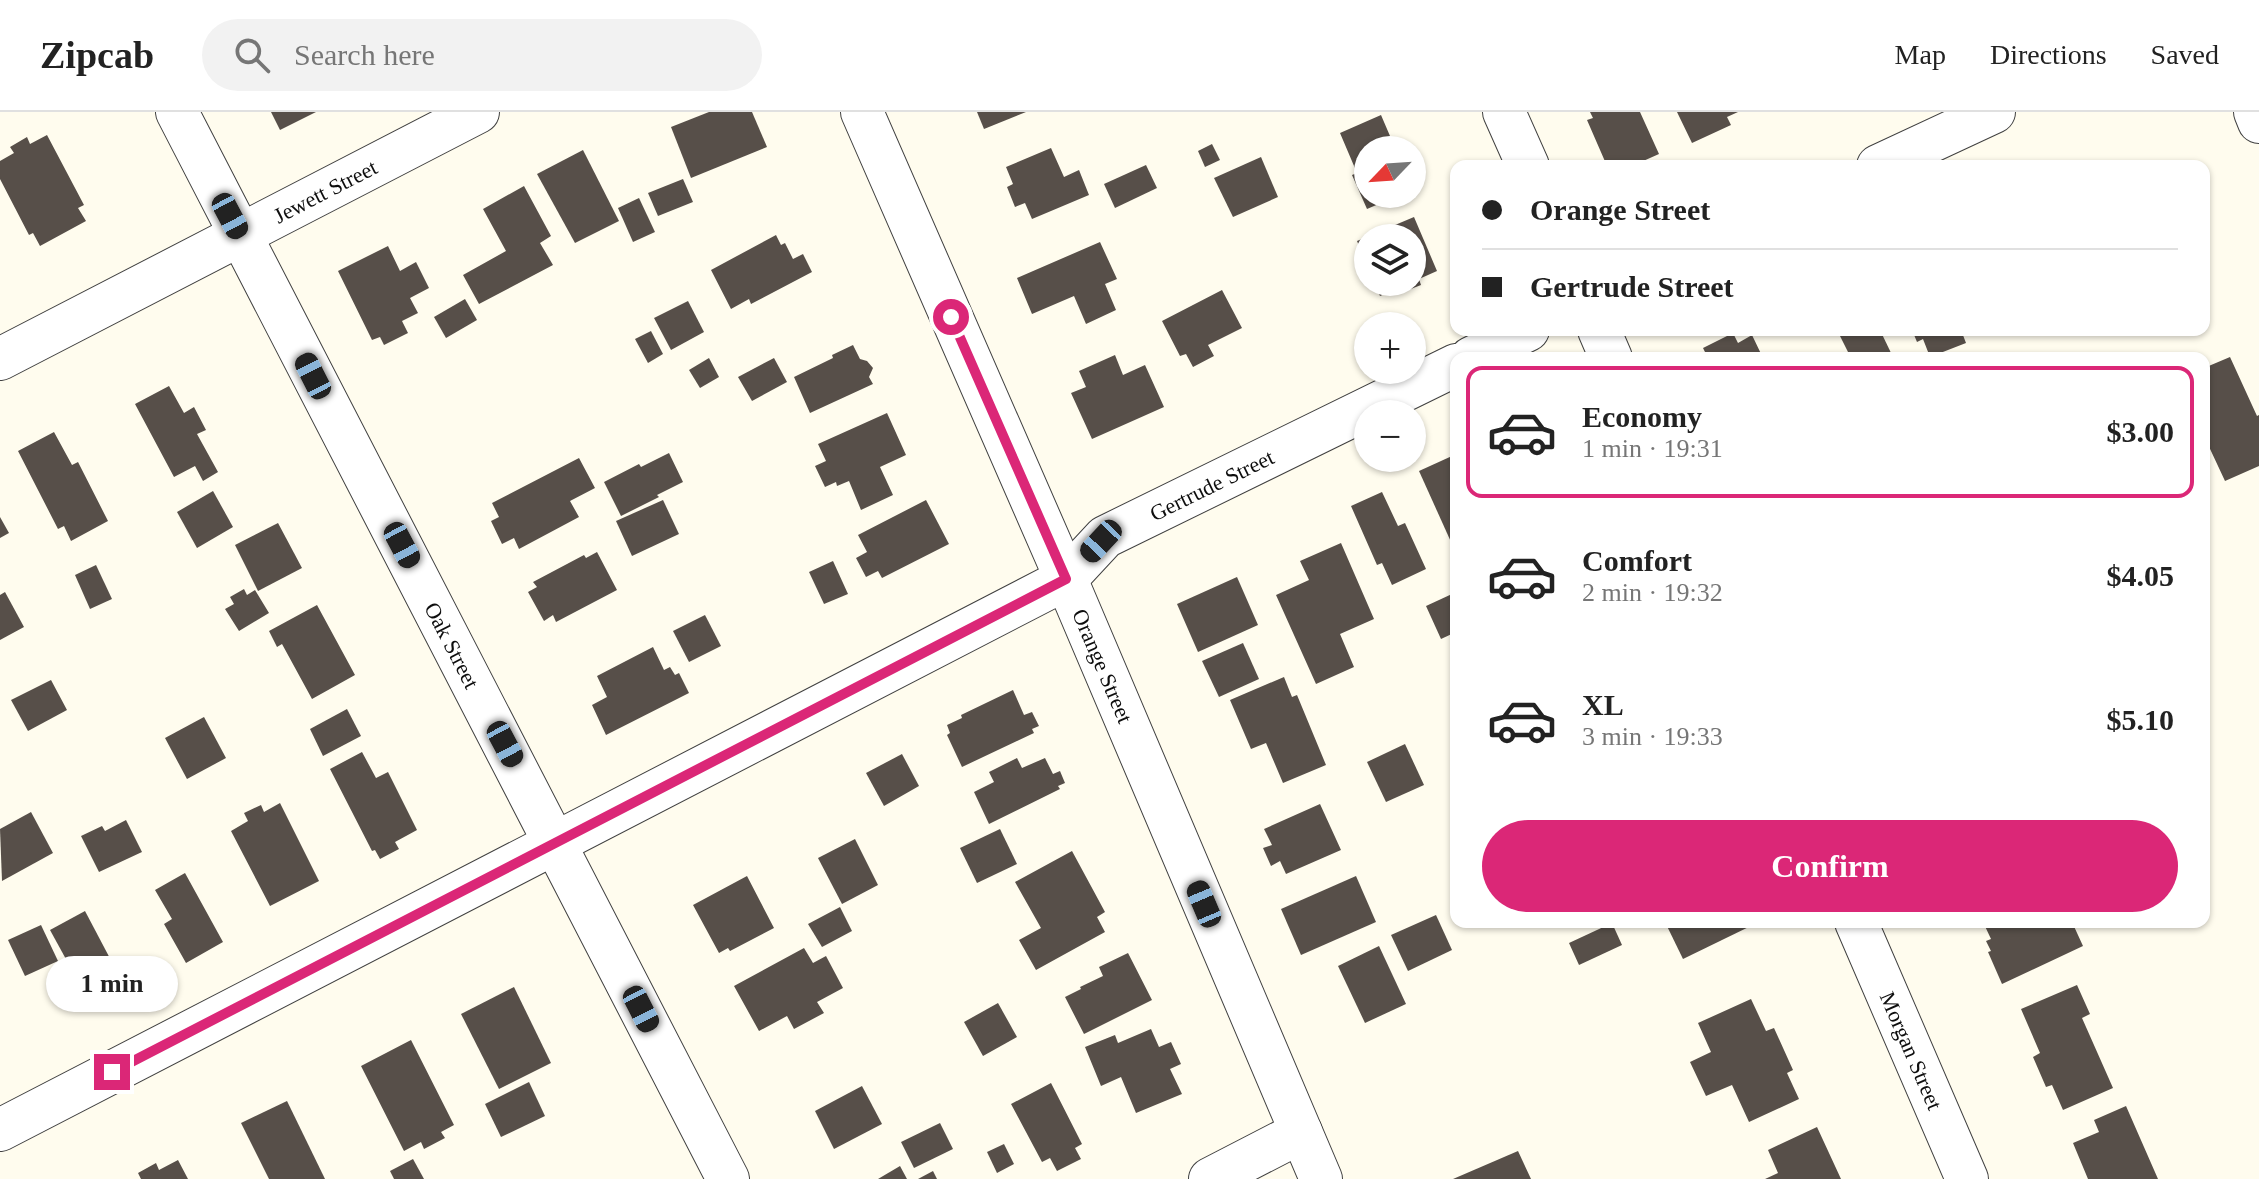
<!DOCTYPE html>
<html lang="en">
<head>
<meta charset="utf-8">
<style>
	:root { --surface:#fff; --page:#f2f2f2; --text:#222; --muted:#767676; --line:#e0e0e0; --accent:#db2777 }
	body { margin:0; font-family:Georgia,serif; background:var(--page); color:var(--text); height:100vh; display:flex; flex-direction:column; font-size:30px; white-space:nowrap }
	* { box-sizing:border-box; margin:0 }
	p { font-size:26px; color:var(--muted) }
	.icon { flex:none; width:44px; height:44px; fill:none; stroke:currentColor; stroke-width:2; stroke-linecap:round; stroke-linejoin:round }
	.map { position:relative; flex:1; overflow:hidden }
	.details { position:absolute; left:1450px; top:240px; width:760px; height:576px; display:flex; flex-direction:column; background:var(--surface); border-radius:16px; box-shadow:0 2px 6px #0004 }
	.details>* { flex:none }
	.guide { position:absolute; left:1450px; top:48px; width:760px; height:176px; border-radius:16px; box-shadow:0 2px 6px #0004; display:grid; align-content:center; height:176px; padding:0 32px; background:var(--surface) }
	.needle { width:52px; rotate:245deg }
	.controls { position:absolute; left:1354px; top:24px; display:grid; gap:16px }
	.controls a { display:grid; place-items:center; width:72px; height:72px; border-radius:50%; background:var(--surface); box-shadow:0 2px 6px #0004; font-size:40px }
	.end { position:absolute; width:36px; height:36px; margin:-18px; border:10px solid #db2777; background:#fff; box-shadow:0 0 0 4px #fff }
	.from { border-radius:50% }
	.bubble { position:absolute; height:56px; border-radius:28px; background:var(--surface); box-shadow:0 2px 6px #0004; font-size:26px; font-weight:700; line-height:56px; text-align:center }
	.car { position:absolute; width:24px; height:48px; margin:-24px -12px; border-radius:10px; box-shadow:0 0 6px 2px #0007; background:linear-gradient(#222 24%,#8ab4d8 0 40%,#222 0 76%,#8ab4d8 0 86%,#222 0) }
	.guide b { display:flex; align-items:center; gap:28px; height:76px; font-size:30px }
	.guide b+b { border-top:2px solid var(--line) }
	.guide i { width:20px; height:20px; background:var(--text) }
	ul { padding:14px 0 0; list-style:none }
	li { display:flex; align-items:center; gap:24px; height:132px; margin:0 16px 12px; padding:0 16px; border:4px solid transparent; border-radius:16px }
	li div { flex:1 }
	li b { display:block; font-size:30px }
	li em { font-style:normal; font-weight:700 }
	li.active { border-color:var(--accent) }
	li>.icon { width:72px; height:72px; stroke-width:1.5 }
	.button { display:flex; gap:16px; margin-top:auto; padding:16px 32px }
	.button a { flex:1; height:92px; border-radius:48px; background:var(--accent); color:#fff; font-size:32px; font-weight:700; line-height:92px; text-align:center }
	header { display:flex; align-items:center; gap:48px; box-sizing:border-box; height:112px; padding:0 40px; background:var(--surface); border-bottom:2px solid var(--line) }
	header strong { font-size:38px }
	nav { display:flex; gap:44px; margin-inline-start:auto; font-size:28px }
	.search { width:560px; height:72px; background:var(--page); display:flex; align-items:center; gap:20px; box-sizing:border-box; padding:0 28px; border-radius:44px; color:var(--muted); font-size:30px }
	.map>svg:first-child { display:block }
</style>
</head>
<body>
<header>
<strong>Zipcab</strong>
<div class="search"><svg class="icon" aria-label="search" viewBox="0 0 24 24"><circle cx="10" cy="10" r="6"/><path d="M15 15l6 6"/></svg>Search here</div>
<nav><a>Map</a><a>Directions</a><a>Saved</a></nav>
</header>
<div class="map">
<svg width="2259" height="1067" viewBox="0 0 2259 1067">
	<rect width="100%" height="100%" fill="#fffcee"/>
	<g fill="#574f49">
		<path d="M271,0H316L280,18Z"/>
		<path d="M709,0H752L767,35L691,66L671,15Z"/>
		<path d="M977,0H1026L984,17Z"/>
		<path d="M1590,0H1640L1659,42L1632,54H1607L1587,8L1593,6Z"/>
		<path d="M1677,0H1738L1727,5L1731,13L1692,31Z"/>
		<path d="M1381,3L1396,38H1368V82H1402L1367,97L1352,63L1357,61L1340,21Z"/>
		<path d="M47,23L84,93L78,96L86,109L40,134L33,121L29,123L0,67V49L14,41L10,35L27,25L30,32Z"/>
		<path d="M1212,32L1220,48L1205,55L1198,39Z"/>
		<path d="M1051,36L1064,65L1079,58L1089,83L1032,107L1025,91L1015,95L1007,75L1013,72L1006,55Z"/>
		<path d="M583,38L619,109L575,131L537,62Z"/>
		<path d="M1261,45L1278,85L1233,105L1214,66Z"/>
		<path d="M1146,53L1157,76L1115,96L1104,72Z"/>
		<path d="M683,67L693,90L658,104L648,81Z"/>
		<path d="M524,74L551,124L540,131L553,153L479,192L463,163L506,139L483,97Z"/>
		<path d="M639,86L655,120L633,130L618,96Z"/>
		<path d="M1414,105L1437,159L1419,167L1421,173L1403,180L1401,175L1380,184L1374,170H1412V126H1368V155L1357,129Z"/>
		<path d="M776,123L781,133L785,131L793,147L803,142L812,160L751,192L749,187L731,197L711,158Z"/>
		<path d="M1100,130L1117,167L1105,172L1116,198L1086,212L1074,184L1032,202L1017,166Z"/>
		<path d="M388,134L400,159L416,150L429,176L410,186L418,201L402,209L408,221L384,233L380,225L372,228L338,159Z"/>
		<path d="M1222,178L1242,216L1208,233L1214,244L1193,255L1186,242L1180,244L1162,209Z"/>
		<path d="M465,187L477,208L446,226L434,205Z"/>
		<path d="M688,189L704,220L671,238L654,206Z"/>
		<path d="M1837,218H1880L1892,243L1885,246H1851Z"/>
		<path d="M1912,218H1961L1966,231L1930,245L1923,227L1917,230Z"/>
		<path d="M651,219L663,242L648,251L635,227Z"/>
		<path d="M1733,221L1738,231L1752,223L1763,246H1708L1703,236Z"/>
		<path d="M853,233L860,247L867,249L873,256L869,265L873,272L810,301L794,265L833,246L832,243Z"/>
		<path d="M1115,243L1123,263L1145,253L1164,295L1092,327L1071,281L1086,275L1079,259Z"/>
		<path d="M2230,245L2257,304L2259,303V354L2225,369L2204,324V256Z"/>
		<path d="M709,246L719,265L700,276L689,258Z"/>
		<path d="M774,246L787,270L752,289L738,265Z"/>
		<path d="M169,274L184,301L194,295L206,318L197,322L218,360L203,369L195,354L174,365L135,292Z"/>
		<path d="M887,301L906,343L880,355L893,383L861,398L849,369L837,374L836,370L825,375L815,354L826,349L818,332Z"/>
		<path d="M54,320L72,353L78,350L108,409L71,429L64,414L58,417L18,339Z"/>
		<path d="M669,341L683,370L657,383L659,385L621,404L604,370L639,352L641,355Z"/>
		<path d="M1452,344L1456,353V441L1419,359Z"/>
		<path d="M579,346L595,376L570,389L579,405L519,437L514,426L502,432L491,409L499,405L492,391Z"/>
		<path d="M213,379L233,415L197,436L177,400Z"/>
		<path d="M1382,380L1398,414L1405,411L1426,457L1392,473L1382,451L1377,453L1351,394Z"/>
		<path d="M663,388L679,422L632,444L616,409Z"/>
		<path d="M926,388L949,432L882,466L878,459L866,465L856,446L867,440L858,423Z"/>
		<path d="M0,405L9,421L0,426Z"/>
		<path d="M278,411L302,456L258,479L235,433Z"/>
		<path d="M1341,431L1374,507L1340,522L1354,555L1316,572L1276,483L1309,468L1300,449Z"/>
		<path d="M597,440L617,478L556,510L553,503L544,509L528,480L537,475L533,470L584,443L586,446Z"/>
		<path d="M833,449L848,482L824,492L809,460Z"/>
		<path d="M96,453L112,487L90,497L75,463Z"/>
		<path d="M1237,465L1258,513L1198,540L1177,492Z"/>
		<path d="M244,477L247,483L255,478L269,501L239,519L225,497L234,492L230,485Z"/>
		<path d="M5,480L24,515L0,528V483Z"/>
		<path d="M1452,482L1456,490V520L1441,527L1426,494Z"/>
		<path d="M317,493L355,563L312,587L282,532L277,535L269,519Z"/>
		<path d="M705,503L721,534L689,550L673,519Z"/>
		<path d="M1243,531L1259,567L1219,585L1202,549Z"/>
		<path d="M653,535L664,558L670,555L675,563L679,561L689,581L606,623L592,593L607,585L597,564Z"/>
		<path d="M1284,565L1292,585L1297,583L1326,653L1283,671L1266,631L1251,637L1230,588Z"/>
		<path d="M51,568L67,598L28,619L11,588Z"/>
		<path d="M1013,578L1024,603L1032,600L1039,614L1032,617L1034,621L962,655L947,623L950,621L947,613L962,606L961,603Z"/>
		<path d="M347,597L361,624L323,644L310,617Z"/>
		<path d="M204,605L226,646L187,667L165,626Z"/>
		<path d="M1405,632L1424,673L1386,690L1367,650Z"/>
		<path d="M362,640L376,666L388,660L417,718L395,730L399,737L380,747L375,738L372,739L330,657Z"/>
		<path d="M902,642L919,674L884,694L866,661Z"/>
		<path d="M1017,646L1022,656L1045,646L1053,662L1060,659L1065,671L1058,674L1060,677L989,712L974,680L994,670L989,660Z"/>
		<path d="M280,691L319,769L270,794L231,719L248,709L244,701L261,693L264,700Z"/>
		<path d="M1320,692L1341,738L1286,762L1280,749L1271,754L1263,736L1272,733L1264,717Z"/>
		<path d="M31,700L53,741L2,769L0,717Z"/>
		<path d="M126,708L142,740L99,760L81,724L102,714L105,719Z"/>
		<path d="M1000,717L1017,752L977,771L960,736Z"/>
		<path d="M855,727L878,773L842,792L818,746Z"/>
		<path d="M1072,739L1105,800L1097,805L1105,820L1036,858L1019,828L1041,816L1015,770Z"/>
		<path d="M185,761L223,830L186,851L164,812L172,807L155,778Z"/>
		<path d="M747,764L774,816L730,839L728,836L719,841L693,793Z"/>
		<path d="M1356,764L1376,810L1301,843L1281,797Z"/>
		<path d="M840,795L852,819L822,835L808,812Z"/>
		<path d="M85,799L124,873L90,891L50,818Z"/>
		<path d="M1436,803L1452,838L1408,859L1391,823Z"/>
		<path d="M1665,810H1759L1683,847Z"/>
		<path d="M1983,810H2072L2083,834L2002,872L1988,840L1991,839L1986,829L1991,827Z"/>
		<path d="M1612,811L1622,833L1579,853L1569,831Z"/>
		<path d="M41,813L58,849L25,864L8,828Z"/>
		<path d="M1379,834L1406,892L1365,911L1338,854Z"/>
		<path d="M804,836L813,851L826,844L843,876L817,890L824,901L794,917L787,904L759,919L734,874Z"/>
		<path d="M1128,841L1152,888L1084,922L1065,885L1081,877L1080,875L1103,864L1099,855Z"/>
		<path d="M2077,873L2090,902L2082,906L2113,976L2063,998L2052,973L2046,975L2033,945L2040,941L2021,897Z"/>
		<path d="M514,875L551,951L499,977L461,902Z"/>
		<path d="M1751,887L1766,919L1774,916L1793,958L1787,961L1799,987L1749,1010L1732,973L1706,984L1690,950L1711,940L1698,911Z"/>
		<path d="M998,891L1017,925L983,944L964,910Z"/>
		<path d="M1151,917L1159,935L1171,930L1181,952L1170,957L1182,982L1136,1001L1121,965L1101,974L1085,935L1115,923L1118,931Z"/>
		<path d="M411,928L454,1013L441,1020L445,1026L424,1037L421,1030L404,1039L361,954Z"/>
		<path d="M529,970L545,1004L501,1025L485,992Z"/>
		<path d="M1051,971L1082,1032L1075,1036L1081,1047L1057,1059L1050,1046L1042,1050L1011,992Z"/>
		<path d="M862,974L882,1012L834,1037L815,999Z"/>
		<path d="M287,989L325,1067H269L241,1011Z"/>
		<path d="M2126,994L2158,1067H2088L2073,1031L2099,1020L2094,1008Z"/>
		<path d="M940,1011L953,1037L914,1056L901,1030Z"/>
		<path d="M1817,1015L1841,1067H1765L1778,1061L1768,1038Z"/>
		<path d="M1004,1032L1014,1052L997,1061L987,1040Z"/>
		<path d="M1518,1039L1531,1067H1453Z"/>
		<path d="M413,1047L424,1067H394L390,1059Z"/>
		<path d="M178,1048L188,1067H141L138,1061L156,1051L159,1058Z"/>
		<path d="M900,1054L907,1067H878Z"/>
		<path d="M933,1059L937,1067H918Z"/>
	</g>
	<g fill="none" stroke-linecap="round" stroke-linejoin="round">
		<g stroke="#414141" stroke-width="44">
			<g id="street">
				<path id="s1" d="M177,0L728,1067"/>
				<path id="s2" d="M862,0L1066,467L1321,1067"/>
				<path d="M1504,0L1528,54"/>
				<path d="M2255,0L2259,10"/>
				<path d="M1878,54L1994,0"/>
				<path d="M1599,218L1611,246"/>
				<path d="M1471,246L1528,218"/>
				<path id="s3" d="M0,247L478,0"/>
				<path id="s4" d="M1856,810L1967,1067"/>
				<path id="s5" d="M0,1018L1066,467L1105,425L1456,253"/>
				<path d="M1210,1067L1301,1020"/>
			</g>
		</g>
		<use href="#street" stroke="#fff" stroke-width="42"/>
	</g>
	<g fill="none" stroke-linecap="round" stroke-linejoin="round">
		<path stroke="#db2777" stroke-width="10" d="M112,960L1066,467L951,205"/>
	</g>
	<g text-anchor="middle" stroke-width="8" stroke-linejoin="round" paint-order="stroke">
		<g font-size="22" fill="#0e0e0e" stroke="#fff">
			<text dy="8" stroke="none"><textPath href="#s3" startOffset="366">Jewett Street</textPath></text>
			<text dy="8" stroke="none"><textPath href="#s5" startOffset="1376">Gertrude Street</textPath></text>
			<text dy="8" stroke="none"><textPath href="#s1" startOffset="600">Oak Street</textPath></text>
			<text dy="8" stroke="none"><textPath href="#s2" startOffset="604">Orange Street</textPath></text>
			<text dy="8" stroke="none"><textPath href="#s4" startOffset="140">Morgan Street</textPath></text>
		</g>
	</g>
</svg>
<div class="controls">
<a><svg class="needle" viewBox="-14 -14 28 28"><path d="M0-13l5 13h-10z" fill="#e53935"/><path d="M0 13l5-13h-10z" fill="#767676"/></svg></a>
<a><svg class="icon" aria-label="layers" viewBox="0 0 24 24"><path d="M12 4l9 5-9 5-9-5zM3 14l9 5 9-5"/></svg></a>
<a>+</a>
<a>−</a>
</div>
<i class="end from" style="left:951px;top:205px"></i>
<i class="end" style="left:112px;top:960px"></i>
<div class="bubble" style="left:46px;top:844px;width:132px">1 min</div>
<i class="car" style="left:230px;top:104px;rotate:152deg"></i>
<i class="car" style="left:313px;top:264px;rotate:333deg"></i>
<i class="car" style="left:1101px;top:429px;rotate:223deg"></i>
<i class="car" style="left:402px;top:433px;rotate:152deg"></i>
<i class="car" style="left:505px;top:632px;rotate:152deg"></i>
<i class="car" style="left:1204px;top:792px;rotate:337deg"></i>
<i class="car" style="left:641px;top:897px;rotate:153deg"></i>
<div class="guide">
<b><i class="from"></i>Orange Street</b>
<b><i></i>Gertrude Street</b>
</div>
<section class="details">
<ul>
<li class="active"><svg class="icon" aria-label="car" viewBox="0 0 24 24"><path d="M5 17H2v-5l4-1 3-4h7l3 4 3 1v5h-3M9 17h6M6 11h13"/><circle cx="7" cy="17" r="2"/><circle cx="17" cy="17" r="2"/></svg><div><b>Economy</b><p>1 min · 19:31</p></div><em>$3.00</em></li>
<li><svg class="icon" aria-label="car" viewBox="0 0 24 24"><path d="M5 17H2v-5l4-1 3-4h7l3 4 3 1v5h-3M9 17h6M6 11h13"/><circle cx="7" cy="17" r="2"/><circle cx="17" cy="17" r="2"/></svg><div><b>Comfort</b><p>2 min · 19:32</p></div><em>$4.05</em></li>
<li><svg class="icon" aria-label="car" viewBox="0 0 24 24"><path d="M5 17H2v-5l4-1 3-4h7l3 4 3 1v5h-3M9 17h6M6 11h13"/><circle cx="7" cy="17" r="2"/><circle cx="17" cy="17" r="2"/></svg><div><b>XL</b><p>3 min · 19:33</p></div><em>$5.10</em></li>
</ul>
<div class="button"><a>Confirm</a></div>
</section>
</div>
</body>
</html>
